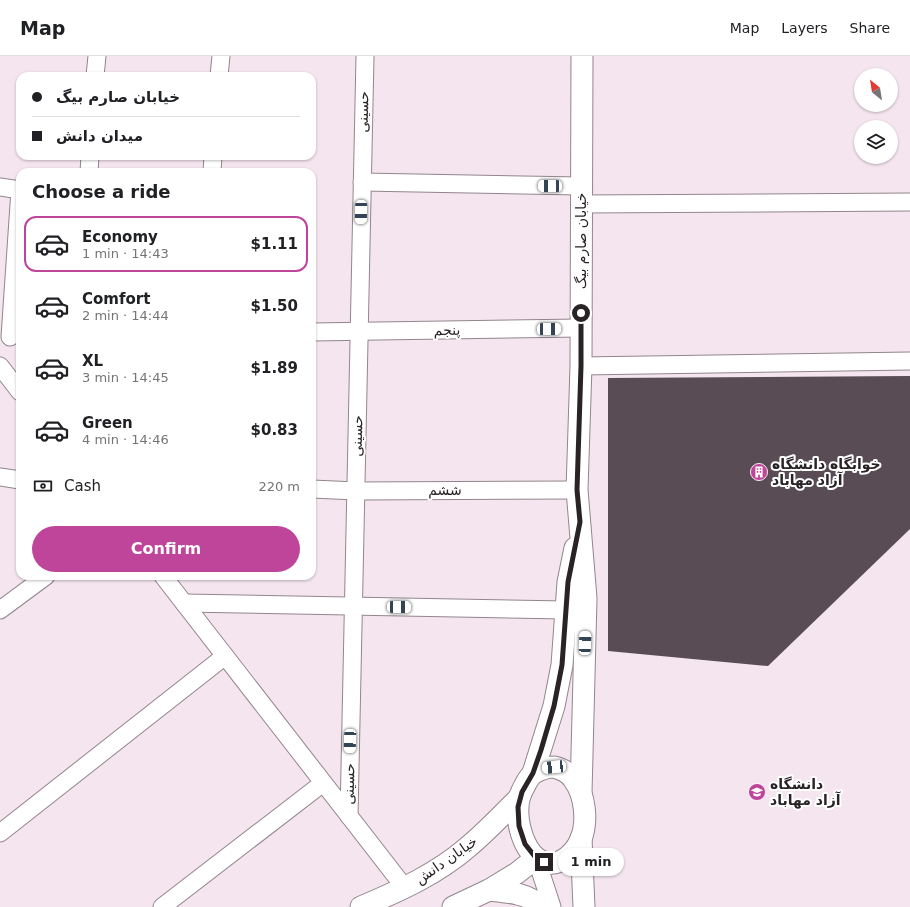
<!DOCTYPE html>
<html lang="en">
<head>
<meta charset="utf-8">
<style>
	:root { --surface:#fff; --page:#f2f2f2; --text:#202124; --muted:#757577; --line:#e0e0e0; --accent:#be4599 }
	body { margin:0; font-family:"DejaVu Sans",Cairo,sans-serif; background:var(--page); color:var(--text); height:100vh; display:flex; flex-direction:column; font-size:15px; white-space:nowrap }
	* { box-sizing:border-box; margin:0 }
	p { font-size:13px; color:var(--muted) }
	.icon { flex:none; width:22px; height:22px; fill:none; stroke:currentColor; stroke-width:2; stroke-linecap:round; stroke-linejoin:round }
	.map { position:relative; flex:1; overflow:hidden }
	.details { position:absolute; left:16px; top:112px; width:300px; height:412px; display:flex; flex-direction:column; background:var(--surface); border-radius:12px; box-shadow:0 1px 3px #0004 }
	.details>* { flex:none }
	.top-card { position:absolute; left:16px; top:16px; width:300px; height:88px; border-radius:12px; box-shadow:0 1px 3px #0004; display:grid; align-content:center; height:88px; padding:0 16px; background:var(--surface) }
	.needle { width:26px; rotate:330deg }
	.fabs { position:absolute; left:854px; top:12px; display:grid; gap:8px }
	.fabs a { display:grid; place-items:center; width:44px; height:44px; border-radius:50%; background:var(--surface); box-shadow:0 1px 3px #0004; font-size:20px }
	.end { position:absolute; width:18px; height:18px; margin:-9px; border:5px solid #292326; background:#fff; box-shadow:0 0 0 2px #fff }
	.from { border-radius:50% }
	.bubble { position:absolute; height:28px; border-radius:14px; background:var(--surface); box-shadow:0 1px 3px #0004; font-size:13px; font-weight:700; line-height:28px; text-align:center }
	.car { position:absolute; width:12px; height:24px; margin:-12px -6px; border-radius:5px; box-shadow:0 0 3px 1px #0007; background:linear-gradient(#fff 24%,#345 0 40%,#fff 0 76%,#345 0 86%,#fff 0) }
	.top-card b { display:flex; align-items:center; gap:14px; height:38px; font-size:15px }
	.top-card b+b { border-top:1px solid var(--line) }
	.top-card i { width:10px; height:10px; background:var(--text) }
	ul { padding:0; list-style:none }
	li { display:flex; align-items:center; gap:12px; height:56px; margin:0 8px 6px; padding:0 8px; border:2px solid transparent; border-radius:12px }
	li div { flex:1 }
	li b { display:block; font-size:15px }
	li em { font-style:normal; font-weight:700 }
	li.current { border-color:var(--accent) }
	li>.icon { width:36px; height:36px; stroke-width:1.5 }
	h2 { padding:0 16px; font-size:18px; line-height:48px }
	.pay { display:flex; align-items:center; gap:10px; height:44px; padding:0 16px; font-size:15px }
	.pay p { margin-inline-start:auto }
	.button { display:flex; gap:8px; margin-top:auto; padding:8px 16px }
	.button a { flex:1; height:46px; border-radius:24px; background:var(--accent); color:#fff; font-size:16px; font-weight:700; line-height:46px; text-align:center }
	header { display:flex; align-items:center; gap:24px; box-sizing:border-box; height:56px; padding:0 20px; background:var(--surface); border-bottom:1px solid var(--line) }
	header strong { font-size:19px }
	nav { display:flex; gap:22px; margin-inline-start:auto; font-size:14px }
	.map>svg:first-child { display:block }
</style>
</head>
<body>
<header>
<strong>Map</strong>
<nav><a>Map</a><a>Layers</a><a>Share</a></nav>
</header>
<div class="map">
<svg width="910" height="851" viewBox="0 0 910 851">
	<rect width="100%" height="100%" fill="#f4e5ee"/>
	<path fill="#594c54" d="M910,320V473L768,610L608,595V322Z"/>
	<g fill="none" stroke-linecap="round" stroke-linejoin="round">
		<g stroke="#93858d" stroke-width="19">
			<g id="minor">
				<path d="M95,20L97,0"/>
				<path d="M219,20L221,0"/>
				<path d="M89,116L90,100"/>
				<path d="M212,116L213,100"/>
				<path d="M362,126L581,130"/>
				<path d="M0,131L20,134"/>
				<path d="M581,148L910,146"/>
				<path d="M312,276L581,272"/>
				<path d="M10,281L20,134"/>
				<path d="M0,310L20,336"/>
				<path d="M581,310L910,305"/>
				<path d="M0,421L20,424"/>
				<path d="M312,433L356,435L577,434"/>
				<path d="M163,520L405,832"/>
				<path d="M184,547L566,554"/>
				<path d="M0,554L46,520"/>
				<path d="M349,760L365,0"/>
				<path d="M0,777L225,600"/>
				<path d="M536,802L552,851"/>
				<path d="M162,851L323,727"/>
			</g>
		</g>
		<g stroke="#93858d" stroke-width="23">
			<g id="tertiary">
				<path d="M554,711C562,713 570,717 574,724C585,739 588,765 581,783C577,792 570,801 561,805C531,818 516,774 518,751C518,743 521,736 525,729C527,725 531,719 534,717C541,713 547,711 554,711Z"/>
				<path d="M533,717L554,650L562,609L568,526L575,492"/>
				<path d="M581,737L586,542L577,434L581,310L582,0"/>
				<path d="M581,782L584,851"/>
				<path d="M489,834C508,836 528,837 542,851"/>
				<path d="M361,851C399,835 437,818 468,791C486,776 503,758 519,742"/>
				<path d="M453,851L489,834L517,817L536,802"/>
			</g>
		</g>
		<use href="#minor" stroke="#fff" stroke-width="17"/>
		<use href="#tertiary" stroke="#fff" stroke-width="21"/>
	</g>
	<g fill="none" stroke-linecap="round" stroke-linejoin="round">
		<path stroke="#292326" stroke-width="5" d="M544,806L536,802L525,788L519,770L518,751L522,736L533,717L541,694L554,650L562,609L568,526L580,466L577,434L581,310V257"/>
	</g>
	<defs>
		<g id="building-disc" transform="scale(0.9)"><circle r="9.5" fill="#be4599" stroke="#fff"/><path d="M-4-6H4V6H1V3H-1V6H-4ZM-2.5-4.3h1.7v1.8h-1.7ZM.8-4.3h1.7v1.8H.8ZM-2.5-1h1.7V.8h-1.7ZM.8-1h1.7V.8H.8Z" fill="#fff"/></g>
		<g id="university-disc" transform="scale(0.9)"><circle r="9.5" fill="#be4599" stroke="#fff"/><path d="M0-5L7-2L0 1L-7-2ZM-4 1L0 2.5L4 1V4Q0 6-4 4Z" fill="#fff"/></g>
	</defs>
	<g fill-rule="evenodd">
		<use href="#building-disc" x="759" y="416"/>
		<use href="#university-disc" x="757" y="736"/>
	</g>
	<g text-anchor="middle" stroke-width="4" stroke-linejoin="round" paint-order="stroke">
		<g font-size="14" fill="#292326" stroke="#fff">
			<text transform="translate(363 56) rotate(-89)" y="5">حسینی</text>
			<text transform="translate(581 185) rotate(-90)" y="5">خیابان صارم بیگ</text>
			<text transform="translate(447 274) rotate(-1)" y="5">پنجم</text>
			<text transform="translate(357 380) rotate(-89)" y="5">حسینی</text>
			<text x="445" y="439">ششم</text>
			<text transform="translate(349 728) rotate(-89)" y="5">حسینی</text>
			<text transform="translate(446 804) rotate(-35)" y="5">خیابان دانش</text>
		</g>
		<g font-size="14" font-weight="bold" fill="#292326" stroke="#fff" text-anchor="start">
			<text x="772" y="413">خوابگاه دانشگاه<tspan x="772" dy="16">آزاد مهاباد</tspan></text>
			<text x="770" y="733">دانشگاه<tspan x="770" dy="16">آزاد مهاباد</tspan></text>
		</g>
	</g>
</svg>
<div class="fabs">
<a><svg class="needle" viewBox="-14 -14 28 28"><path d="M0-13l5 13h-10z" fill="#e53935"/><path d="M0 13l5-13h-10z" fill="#757577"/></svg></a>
<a><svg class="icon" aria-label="layers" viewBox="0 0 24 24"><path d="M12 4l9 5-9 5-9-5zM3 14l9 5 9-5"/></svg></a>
</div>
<i class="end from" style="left:581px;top:257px"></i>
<i class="end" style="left:544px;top:806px"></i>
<div class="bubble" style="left:558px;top:792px;width:66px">1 min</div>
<i class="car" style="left:550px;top:130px;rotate:271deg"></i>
<i class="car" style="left:361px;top:156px;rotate:181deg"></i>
<i class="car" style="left:549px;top:273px;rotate:89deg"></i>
<i class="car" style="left:399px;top:551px;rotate:91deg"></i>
<i class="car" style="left:585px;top:587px;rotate:2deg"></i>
<i class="car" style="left:350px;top:685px;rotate:182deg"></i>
<i class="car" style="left:554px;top:711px;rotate:264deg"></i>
<div class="top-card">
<b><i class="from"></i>خیابان صارم بیگ</b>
<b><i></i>میدان دانش</b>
</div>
<section class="details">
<h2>Choose a ride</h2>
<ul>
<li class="current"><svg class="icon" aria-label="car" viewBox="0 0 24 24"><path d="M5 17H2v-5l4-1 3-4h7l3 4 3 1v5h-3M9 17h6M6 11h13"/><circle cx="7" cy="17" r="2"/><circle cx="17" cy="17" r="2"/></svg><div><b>Economy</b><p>1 min · 14:43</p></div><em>$1.11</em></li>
<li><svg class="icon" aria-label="car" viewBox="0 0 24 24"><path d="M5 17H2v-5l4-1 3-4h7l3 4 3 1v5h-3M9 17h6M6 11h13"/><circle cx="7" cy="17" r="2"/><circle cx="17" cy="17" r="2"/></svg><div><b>Comfort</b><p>2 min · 14:44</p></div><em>$1.50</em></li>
<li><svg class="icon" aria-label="car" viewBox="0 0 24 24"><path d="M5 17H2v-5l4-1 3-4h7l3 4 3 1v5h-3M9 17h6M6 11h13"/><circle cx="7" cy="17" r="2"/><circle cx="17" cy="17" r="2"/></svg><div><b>XL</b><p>3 min · 14:45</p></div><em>$1.89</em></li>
<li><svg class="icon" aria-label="car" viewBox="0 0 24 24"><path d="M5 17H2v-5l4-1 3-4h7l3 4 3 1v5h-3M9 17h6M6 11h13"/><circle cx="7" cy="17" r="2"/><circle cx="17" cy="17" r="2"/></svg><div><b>Green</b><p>4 min · 14:46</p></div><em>$0.83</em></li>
</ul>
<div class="pay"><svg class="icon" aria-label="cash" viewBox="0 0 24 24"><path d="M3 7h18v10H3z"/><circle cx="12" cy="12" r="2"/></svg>Cash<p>220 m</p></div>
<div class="button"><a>Confirm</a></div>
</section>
</div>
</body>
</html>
